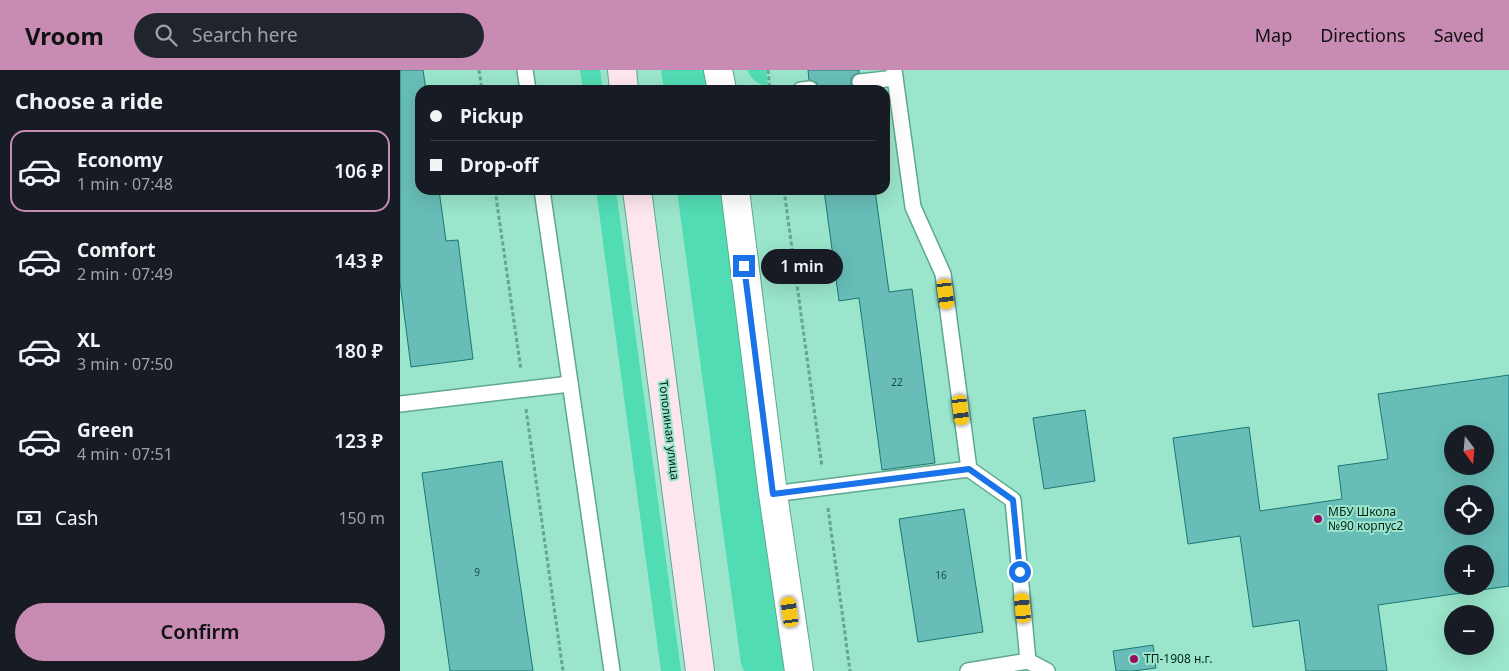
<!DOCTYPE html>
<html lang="en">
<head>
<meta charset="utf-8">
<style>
	:root { --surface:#171b24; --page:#20242c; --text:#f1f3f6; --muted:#9ea1a6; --line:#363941; --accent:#c88bb3 }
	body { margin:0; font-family:"Noto Sans",sans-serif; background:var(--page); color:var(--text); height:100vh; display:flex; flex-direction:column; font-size:19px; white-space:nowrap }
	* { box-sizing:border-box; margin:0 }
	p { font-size:16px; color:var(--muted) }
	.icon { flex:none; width:28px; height:28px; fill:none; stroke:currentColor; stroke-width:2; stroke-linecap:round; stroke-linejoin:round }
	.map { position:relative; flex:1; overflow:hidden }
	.sheet { display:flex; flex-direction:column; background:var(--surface); width:400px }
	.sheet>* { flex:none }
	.hud { position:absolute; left:15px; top:15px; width:475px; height:110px; border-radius:15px; box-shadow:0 5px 20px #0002; display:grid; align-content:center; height:110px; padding:0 15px; background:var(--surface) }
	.needle { width:32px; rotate:164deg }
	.fabs { position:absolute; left:1044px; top:355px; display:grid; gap:10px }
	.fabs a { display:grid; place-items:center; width:50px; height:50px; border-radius:50%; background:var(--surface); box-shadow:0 5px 20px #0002; font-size:25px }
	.end { position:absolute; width:22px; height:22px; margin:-11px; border:6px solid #1a73e8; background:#fff; box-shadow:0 0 0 2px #fff }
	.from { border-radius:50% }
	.bubble { position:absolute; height:35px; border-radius:18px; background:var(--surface); box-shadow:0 5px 20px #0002; font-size:16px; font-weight:600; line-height:35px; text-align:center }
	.car { position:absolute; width:15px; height:30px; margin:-15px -8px; border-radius:6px; box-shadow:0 0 4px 1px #0007; background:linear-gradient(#f5c518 24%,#345 0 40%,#f5c518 0 76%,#345 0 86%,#f5c518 0) }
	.hud b { display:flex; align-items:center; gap:18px; height:48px; font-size:19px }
	.hud b+b { border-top:1px solid var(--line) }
	.hud i { width:12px; height:12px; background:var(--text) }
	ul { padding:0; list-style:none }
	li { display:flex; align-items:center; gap:15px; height:82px; margin:0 10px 8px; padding:0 5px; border:2px solid transparent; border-radius:15px }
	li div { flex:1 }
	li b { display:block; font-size:19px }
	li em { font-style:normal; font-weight:600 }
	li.current { border-color:var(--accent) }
	li>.icon { width:45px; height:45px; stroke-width:1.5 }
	h2 { padding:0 15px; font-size:22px; line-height:60px }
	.pay { display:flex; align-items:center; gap:12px; height:55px; padding:0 15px; font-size:19px }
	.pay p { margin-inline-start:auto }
	.action { display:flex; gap:10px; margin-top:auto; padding:10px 15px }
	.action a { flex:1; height:58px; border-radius:30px; background:var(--accent); color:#111; font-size:20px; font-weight:600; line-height:58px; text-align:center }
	header { display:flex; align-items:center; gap:30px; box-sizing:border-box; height:70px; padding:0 25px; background:var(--accent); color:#111 }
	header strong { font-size:24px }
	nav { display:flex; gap:28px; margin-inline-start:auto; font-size:18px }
	.search { width:350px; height:45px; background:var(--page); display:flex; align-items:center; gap:12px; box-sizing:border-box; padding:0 18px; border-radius:28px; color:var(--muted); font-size:19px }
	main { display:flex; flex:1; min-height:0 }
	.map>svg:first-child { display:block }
</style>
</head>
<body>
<header>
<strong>Vroom</strong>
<div class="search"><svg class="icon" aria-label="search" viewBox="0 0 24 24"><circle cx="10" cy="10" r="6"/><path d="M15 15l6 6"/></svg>Search here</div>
<nav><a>Map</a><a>Directions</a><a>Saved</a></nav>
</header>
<main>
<section class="sheet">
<h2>Choose a ride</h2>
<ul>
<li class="current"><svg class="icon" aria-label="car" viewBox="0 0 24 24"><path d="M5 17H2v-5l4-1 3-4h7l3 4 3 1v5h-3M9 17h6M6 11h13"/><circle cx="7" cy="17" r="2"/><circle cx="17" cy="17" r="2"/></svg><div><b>Economy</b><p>1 min · 07:48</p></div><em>106 ₽</em></li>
<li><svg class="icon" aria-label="car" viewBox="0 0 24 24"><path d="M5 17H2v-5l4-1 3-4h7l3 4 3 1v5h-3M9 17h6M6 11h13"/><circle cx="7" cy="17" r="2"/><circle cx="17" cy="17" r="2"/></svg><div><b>Comfort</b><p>2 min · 07:49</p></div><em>143 ₽</em></li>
<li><svg class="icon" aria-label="car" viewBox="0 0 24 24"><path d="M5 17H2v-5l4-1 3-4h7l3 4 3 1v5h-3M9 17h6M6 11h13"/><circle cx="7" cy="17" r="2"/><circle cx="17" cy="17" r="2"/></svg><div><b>XL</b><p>3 min · 07:50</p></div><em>180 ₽</em></li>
<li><svg class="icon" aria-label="car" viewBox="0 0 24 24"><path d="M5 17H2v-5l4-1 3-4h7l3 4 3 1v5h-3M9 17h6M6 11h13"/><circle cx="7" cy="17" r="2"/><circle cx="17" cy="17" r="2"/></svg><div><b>Green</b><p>4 min · 07:51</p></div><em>123 ₽</em></li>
</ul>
<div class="pay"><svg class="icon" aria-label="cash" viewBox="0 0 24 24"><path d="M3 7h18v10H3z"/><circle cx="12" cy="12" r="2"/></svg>Cash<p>150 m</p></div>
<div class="action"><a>Confirm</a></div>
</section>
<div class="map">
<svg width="1109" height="601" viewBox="0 0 1109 601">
	<rect width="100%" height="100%" fill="#9ae5cb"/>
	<g fill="#51dcb4">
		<path d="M180,0H200L203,20H183Z"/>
		<path d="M261,0H313L318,20H264Z"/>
		<path d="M347,0H366L368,16C357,15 352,9 347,0Z"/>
		<path d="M196,120H216L281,601H261Z"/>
		<path d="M277,120H331L394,601H344L341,594Z"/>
	</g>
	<g fill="#68bdb8" stroke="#1a7874" fill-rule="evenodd">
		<path d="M0,0H23L26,20H20V120H39L46,171L58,170L73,289L11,297L0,212Z"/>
		<path d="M408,0H459V3L454,5L451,9V14L455,20H419L417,13L409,10Z"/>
		<path d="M424,120H475L489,222L512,219L535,393L482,400L459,228L439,231Z"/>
		<path d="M1109,305V516L978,535L987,601H906L899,550L853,557L840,466L788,474L773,368L849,357L860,441L942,429L938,396L988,389L978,324ZM1052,364H1085V396H1052ZM1052,424H1085V456H1052ZM1052,484H1085V516H1052Z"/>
		<path d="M685,340L695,411L644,419L633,348Z"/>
		<path d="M102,391L133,601H50L22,403Z"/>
		<path d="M564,439L583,562L518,572L499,449Z"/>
		<path d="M753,575L756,598L733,601H716L713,581Z"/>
	</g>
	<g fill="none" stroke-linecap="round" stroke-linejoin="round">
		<g stroke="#5ea890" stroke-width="18">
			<g id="lane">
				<path d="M125,0L128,20"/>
				<path d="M494,0L513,137L543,204L569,399L613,430L628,591"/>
				<path d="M460,12L495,8"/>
				<path d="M401,20L410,19"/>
				<path d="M142,120L212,601"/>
				<path d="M0,334L170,314"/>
				<path d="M373,424L569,399"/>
				<path d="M568,601L628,591L647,601"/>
			</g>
		</g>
		<g stroke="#5ea890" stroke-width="30">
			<g id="street">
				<path d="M318,0L322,20"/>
				<path d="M335,120L373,424L399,601"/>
			</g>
		</g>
		<g stroke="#5ea890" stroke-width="30">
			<g id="secondary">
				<path d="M222,0L224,20"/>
				<path d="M237,120L300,601"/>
			</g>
		</g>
		<g stroke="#68a490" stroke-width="3" stroke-dasharray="4 2.5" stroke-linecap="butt">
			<path d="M79,0L82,20"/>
			<path d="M368,0L370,20"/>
			<path d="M95,120L121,300"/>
			<path d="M384,120L422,397"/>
			<path d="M126,339L163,601"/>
			<path d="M428,438L450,601"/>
		</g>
		<use href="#lane" stroke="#fff" stroke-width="15"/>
		<use href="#street" stroke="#fff" stroke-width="28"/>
		<use href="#secondary" stroke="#fee6f1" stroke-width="28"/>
	</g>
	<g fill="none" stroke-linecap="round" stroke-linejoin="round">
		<path stroke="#1a73e8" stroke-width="6" d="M344,196L373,424L569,399L613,430L620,502"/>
	</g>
	<g fill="#970c61" stroke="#9ae5cb" stroke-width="2">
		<circle cx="918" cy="449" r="5"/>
		<circle cx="734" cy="589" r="5"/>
	</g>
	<g text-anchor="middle" stroke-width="4" stroke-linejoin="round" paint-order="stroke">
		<g font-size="10" fill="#1d4a42">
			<text x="497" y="316">22</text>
			<text x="77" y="506">9</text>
			<text x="541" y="509">16</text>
		</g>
		<g font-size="12" fill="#04241b" stroke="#9ae5cb">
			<text transform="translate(269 360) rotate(83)" y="4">Тополиная улица</text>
		</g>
		<g font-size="12" fill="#04241b" stroke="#9ae5cb" text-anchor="start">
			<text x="928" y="446">МБУ Школа<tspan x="928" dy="14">№90 корпус2</tspan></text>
			<text x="744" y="593">ТП-1908 н.г.</text>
		</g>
	</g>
</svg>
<div class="fabs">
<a><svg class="needle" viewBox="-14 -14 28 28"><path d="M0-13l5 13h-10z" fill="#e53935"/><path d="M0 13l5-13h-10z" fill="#9ea1a6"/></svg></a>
<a><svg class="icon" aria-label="locate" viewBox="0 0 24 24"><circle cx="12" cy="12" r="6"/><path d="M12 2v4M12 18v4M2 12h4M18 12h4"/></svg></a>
<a>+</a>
<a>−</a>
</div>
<i class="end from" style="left:620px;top:502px"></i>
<i class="end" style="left:344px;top:196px"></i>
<div class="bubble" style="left:361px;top:179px;width:82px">1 min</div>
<i class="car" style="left:546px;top:224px;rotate:173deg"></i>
<i class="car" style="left:561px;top:340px;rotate:173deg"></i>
<i class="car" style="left:623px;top:538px;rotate:355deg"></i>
<i class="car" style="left:390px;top:542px;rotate:352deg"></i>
<div class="hud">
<b><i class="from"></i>Pickup</b>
<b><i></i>Drop-off</b>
</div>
</div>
</main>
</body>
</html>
